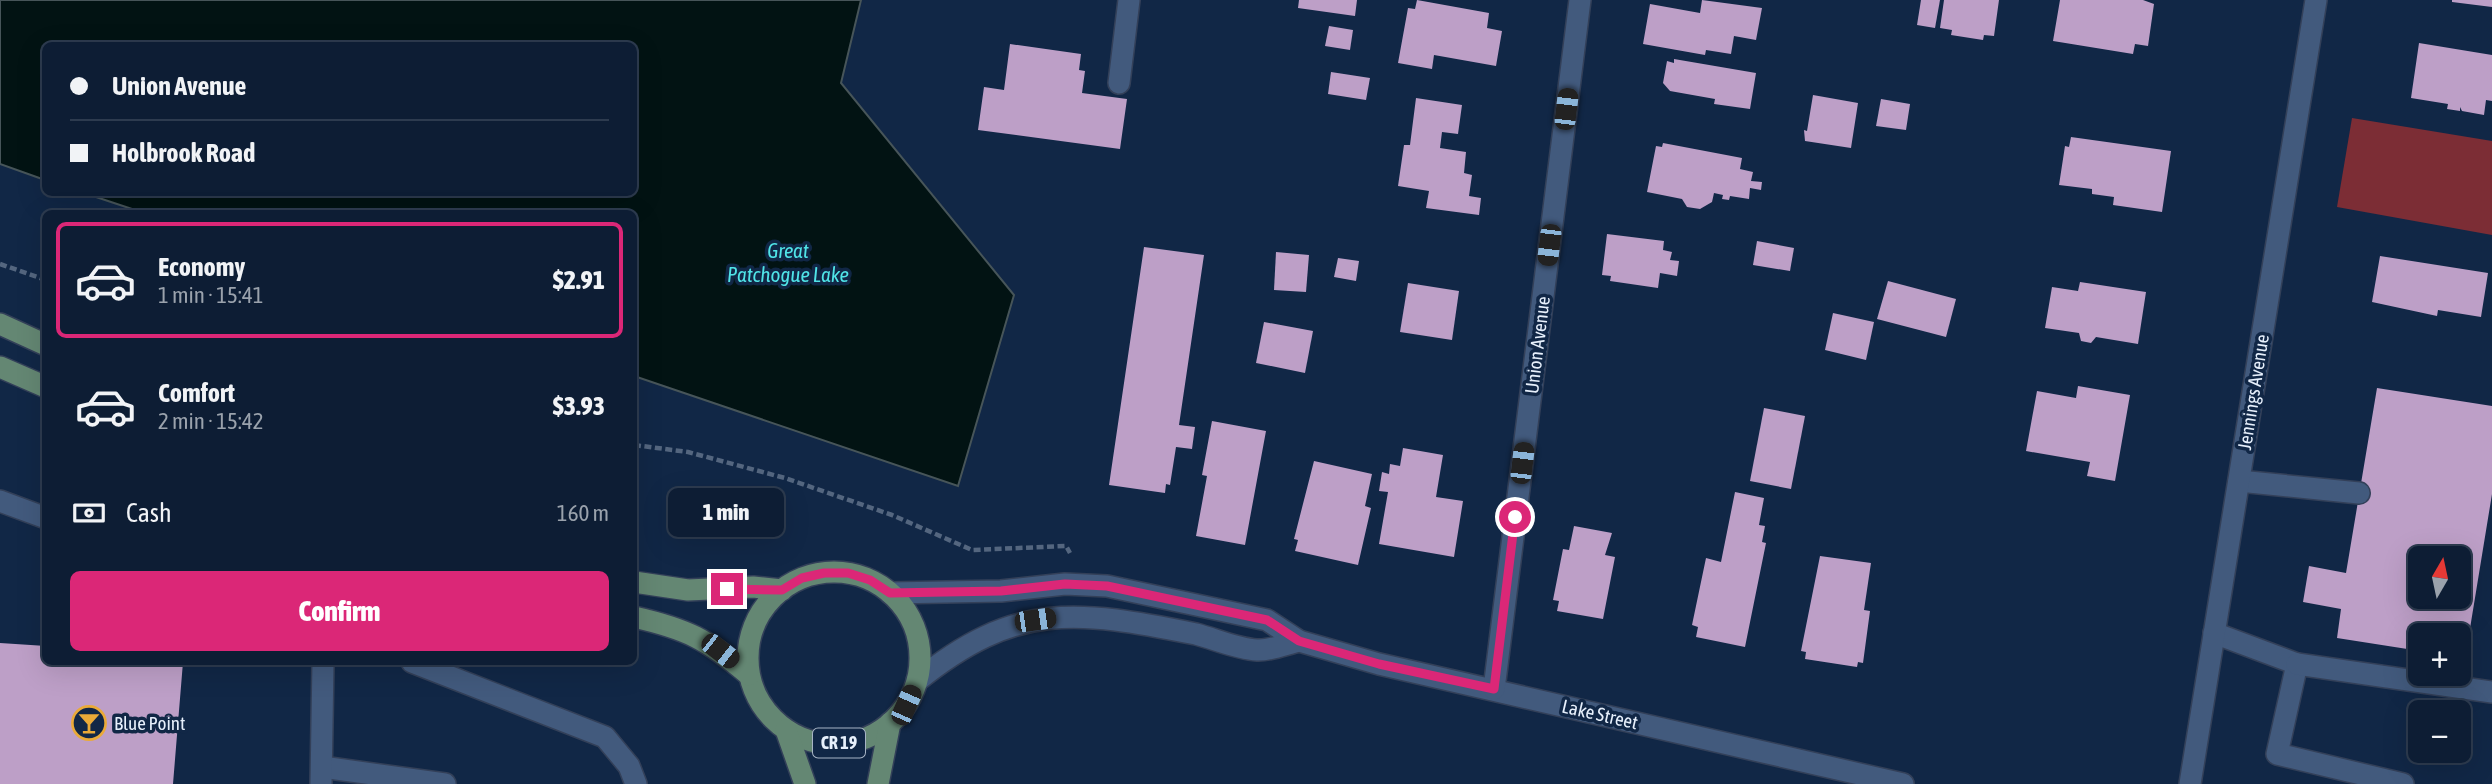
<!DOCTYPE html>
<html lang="en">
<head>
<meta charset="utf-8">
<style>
	:root { --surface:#0d1d34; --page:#16263c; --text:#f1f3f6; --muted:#9aa2ac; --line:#2d3b4f; --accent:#db2777 }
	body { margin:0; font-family:"Asap Condensed",sans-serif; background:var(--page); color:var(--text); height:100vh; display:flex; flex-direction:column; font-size:26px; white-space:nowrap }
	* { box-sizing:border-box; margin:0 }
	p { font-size:23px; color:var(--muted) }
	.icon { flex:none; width:38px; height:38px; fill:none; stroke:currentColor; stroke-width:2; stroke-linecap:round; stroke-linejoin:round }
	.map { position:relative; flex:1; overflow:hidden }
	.panel { position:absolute; left:42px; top:210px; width:595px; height:455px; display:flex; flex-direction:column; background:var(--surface); border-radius:10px; box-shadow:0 7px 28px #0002,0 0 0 2px var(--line) }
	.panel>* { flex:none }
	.top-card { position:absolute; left:42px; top:42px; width:595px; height:154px; border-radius:10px; box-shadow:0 7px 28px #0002,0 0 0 2px var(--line); display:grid; align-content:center; height:154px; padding:0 28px; background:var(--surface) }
	.needle { width:46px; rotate:9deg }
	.buttons { position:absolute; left:2408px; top:546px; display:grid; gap:14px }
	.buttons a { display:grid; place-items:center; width:63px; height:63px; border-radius:10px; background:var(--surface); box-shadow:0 7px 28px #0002,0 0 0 2px var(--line); font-size:35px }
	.end { position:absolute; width:32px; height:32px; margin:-16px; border:9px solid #db2777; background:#fff; box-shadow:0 0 0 4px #fff }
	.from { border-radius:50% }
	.bubble { position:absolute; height:49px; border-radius:10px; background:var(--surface); box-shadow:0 7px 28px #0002,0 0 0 2px var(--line); font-size:23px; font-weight:800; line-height:49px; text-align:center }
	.car { position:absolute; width:21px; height:42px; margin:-21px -10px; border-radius:9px; box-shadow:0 0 5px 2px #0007; background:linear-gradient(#222 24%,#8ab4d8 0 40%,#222 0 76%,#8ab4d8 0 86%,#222 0) }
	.top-card b { display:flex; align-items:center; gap:24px; height:66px; font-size:26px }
	.top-card b+b { border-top:2px solid var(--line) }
	.top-card i { width:18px; height:18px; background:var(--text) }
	ul { padding:12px 0 0; list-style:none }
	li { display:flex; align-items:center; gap:21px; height:116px; margin:0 14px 10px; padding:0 14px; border:4px solid transparent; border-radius:10px }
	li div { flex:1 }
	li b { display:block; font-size:26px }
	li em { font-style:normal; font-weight:800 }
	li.active { border-color:var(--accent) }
	li>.icon { width:63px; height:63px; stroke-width:1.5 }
	.pay { display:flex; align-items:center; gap:18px; height:77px; padding:0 28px; font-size:26px }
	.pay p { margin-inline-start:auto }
	.button { display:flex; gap:14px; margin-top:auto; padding:14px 28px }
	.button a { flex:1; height:80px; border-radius:10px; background:var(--accent); color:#fff; font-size:28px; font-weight:800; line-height:80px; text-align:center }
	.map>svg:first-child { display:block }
</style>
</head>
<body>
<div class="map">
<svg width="2492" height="784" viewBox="0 0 2492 784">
	<rect width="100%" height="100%" fill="#112746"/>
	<path fill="#7c2d35" d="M2352,118L2492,141V235L2337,207Z"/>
	<path fill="#021313" stroke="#475559" stroke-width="2" d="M0,0H861L841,83L1014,295L958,486L634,376V214H147L84,193L634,192V46H46L45,180L0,164Z"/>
	<g fill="#bd9fc7" fill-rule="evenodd">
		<path d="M1299,0H1357L1355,16L1298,8Z"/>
		<path d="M1417,0L1489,13L1487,28L1502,31L1496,66L1434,55L1432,69L1398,63L1408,8L1415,9Z"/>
		<path d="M1702,0L1762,8L1756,40L1734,36L1731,54L1706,50L1705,55L1643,44L1650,4L1700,13Z"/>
		<path d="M1921,0H1940L1935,28L1917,25Z"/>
		<path d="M1944,0H1999L1994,36L1984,35L1983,40L1951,35L1952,30L1940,28Z"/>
		<path d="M2060,0H2143L2154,4L2148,46L2135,44L2133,54L2053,41Z"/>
		<path d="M2452,0H2492V7L2452,2Z"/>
		<path d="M1329,26L1353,30L1350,50L1325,46Z"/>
		<path d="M2419,43L2492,55V101L2486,100L2484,115L2462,111L2460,107V111L2447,109L2448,104L2411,98Z"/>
		<path d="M1010,44L1081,54L1079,70L1085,71L1082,93L1127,99L1120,149L978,130L984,87L1004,90Z"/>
		<path d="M1674,59L1756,73L1750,109L1714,104L1715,99L1670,91L1663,83L1667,61L1674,63Z"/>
		<path d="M1331,72L1370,78L1366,100L1328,94Z"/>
		<path d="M1813,95L1858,103L1851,148L1805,141L1804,130L1807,131Z"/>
		<path d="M1416,98L1462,105L1458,134L1442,132L1440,148L1466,152L1464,173L1472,175L1469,196L1481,198L1479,215L1426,208L1429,191L1398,186L1404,145H1410Z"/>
		<path d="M1881,99L1910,104L1906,130L1876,126Z"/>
		<path d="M2071,137L2171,151L2162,212L2113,205L2114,197L2092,194V189L2059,185L2065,146L2069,147Z"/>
		<path d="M1663,143L1742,158L1740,169L1753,172L1751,181L1762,182L1761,190L1750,188L1749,199L1730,196L1729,200L1722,199L1723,195L1714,193L1712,202L1700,209L1687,207L1682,199L1647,192L1656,146L1662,147Z"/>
		<path d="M1607,234L1664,241L1663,250L1672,252L1670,260L1679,261L1677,276L1660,273L1658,288L1610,281L1611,276L1602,275Z"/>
		<path d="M1757,241L1794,248L1790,271L1753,265Z"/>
		<path d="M1144,247L1204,255L1179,425L1195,427L1192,449L1176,447L1170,485L1166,484L1165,493L1109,485Z"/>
		<path d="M1276,252L1309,255L1306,292L1274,290Z"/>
		<path d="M2380,256L2488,273L2481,317L2438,310L2437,316L2372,302Z"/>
		<path d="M1338,258L1359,261L1356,281L1334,277Z"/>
		<path d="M1888,281L1956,299L1946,337L1877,319Z"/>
		<path d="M2080,282L2146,292L2138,344L2096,337L2091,343L2081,341L2079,333L2045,328L2052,287L2078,291Z"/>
		<path d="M1408,283L1459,291L1452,340L1400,332Z"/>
		<path d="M1833,313L1874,322L1866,360L1825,350Z"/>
		<path d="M1264,322L1313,331L1305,373L1256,363Z"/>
		<path d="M2078,386L2130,395L2115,481L2087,476L2090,462L2026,451L2037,391L2076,398Z"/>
		<path d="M2377,388L2492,406V494L2465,659L2459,658V635H2420V651L2337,638L2341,609L2303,602L2309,566L2346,573ZM2420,558H2459V597H2420Z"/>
		<path d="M1764,408L1805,416L1791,489L1750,481Z"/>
		<path d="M1212,421L1266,431L1245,545L1196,536L1207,476L1202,475Z"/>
		<path d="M1403,448L1443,455L1436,497L1463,501L1454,557L1379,544L1388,492L1379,491L1382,472L1389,474L1390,464L1400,466Z"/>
		<path d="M1314,461L1372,474L1365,506L1371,508L1358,565L1295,551L1298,540L1294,539Z"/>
		<path d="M1735,492L1764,498L1759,525L1765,526L1762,542L1766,543L1745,647L1696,637L1698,627L1692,625L1706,558L1721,562Z"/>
		<path d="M1574,526L1612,533L1605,555L1615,557L1603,619L1557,611L1559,601L1553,600L1563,549L1569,550Z"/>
		<path d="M1820,556L1871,563L1864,610L1870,611L1863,663L1858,662L1857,667L1805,659L1806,652L1801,651Z"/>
		<path d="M0,643L46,646V662H183L173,784H0Z"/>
	</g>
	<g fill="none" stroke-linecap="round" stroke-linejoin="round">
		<g stroke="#334059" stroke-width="24">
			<g id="minor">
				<path d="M1119,83L1129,0"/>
				<path d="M2239,481L2359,493"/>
				<path d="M0,501L46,518"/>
				<path d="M890,593L1001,591L1065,584L1107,586L1267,620L1299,641L1379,664L1903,784"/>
				<path d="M2214,633L2297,664L2277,754L2403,784"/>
				<path d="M412,662L605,737L629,766L636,784"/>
				<path d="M2297,664L2492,692"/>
				<path d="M917,681C1016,601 1076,610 1196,634C1215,639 1237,649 1257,650C1270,651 1286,644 1299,641"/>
				<path d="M1494,689L1580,0"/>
				<path d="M322,767L445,784"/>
				<path d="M321,784L323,662"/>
				<path d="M2190,784L2316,0"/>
			</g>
		</g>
		<g stroke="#334059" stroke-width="24">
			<g id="major">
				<path d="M0,324L46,345"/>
				<path d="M0,367L46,387"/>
				<circle cx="834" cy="658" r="86"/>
				<path d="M634,582L688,590L753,587L782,590"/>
				<path d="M634,617C687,629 707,639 749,675"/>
				<path d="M786,730L805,784"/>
				<path d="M878,784L890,723"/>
			</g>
		</g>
		<g stroke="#54667f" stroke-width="4.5" stroke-dasharray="7 3.5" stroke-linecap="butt">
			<path d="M0,264L46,280"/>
			<path d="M634,445L688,452L785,478L892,515L972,550L1066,546L1070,553"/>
		</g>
		<use href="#minor" stroke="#425a7d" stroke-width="21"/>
		<use href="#major" stroke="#648773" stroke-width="21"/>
	</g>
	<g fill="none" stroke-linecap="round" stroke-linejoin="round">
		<path stroke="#db2777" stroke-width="9" d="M727,589L782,590L802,578L824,573H848L870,580L890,593L1001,591L1065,584L1107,586L1267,620L1299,641L1379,664L1494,689L1515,517"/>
	</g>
	<defs>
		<g id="bar-ring" transform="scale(1.75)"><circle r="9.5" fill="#112746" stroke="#eaaa38" stroke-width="1.5"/><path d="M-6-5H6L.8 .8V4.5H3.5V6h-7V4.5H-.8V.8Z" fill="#eaaa38"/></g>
	</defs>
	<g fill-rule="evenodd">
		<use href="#bar-ring" x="89" y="723"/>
	</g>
	<g text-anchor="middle" stroke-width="7" stroke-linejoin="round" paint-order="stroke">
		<rect fill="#112746" stroke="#a7b4c5" stroke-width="2" x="813" y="728.5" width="52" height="29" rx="5"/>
		<g font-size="18" font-weight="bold" fill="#e7f0fc">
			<text x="839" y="749">CR 19</text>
		</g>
		<g font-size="19" fill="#e7f0fc" stroke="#112746">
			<text transform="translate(1537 345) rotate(-83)" y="7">Union Avenue</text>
			<text transform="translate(2253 392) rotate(-81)" y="7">Jennings Avenue</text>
			<text transform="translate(1600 714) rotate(13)" y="7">Lake Street</text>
		</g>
		<g font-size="19" fill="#e7f0fc" stroke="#112746" text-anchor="start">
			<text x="114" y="730">Blue Point</text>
		</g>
		<g font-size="21" font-style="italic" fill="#50e4e8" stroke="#112746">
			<text x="788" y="258">Great<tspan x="788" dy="24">Patchogue Lake</tspan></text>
		</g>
	</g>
</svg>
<div class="buttons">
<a><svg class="needle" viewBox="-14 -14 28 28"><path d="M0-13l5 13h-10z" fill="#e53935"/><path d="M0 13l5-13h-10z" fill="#9aa2ac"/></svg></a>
<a>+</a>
<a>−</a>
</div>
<i class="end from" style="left:1515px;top:517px"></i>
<i class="end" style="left:727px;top:589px"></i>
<div class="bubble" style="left:668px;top:488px;width:116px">1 min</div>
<i class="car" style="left:1566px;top:109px;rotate:7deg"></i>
<i class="car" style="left:1549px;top:245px;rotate:187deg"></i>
<i class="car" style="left:1522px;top:463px;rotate:7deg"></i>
<i class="car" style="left:1035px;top:620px;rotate:82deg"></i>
<i class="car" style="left:720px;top:651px;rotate:128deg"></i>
<i class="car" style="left:906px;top:705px;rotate:24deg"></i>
<div class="top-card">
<b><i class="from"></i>Union Avenue</b>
<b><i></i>Holbrook Road</b>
</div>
<section class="panel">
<ul>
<li class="active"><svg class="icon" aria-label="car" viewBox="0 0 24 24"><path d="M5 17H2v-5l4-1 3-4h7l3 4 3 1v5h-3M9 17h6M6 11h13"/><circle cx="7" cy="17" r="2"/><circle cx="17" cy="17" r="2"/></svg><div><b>Economy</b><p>1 min · 15:41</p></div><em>$2.91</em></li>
<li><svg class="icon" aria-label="car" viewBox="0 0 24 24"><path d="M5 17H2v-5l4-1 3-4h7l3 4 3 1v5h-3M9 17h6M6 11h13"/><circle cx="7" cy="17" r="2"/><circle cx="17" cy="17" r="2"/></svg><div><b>Comfort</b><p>2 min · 15:42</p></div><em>$3.93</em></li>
</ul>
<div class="pay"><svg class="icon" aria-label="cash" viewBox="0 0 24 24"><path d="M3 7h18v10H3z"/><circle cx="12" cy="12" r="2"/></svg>Cash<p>160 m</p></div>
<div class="button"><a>Confirm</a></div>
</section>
</div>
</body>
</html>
